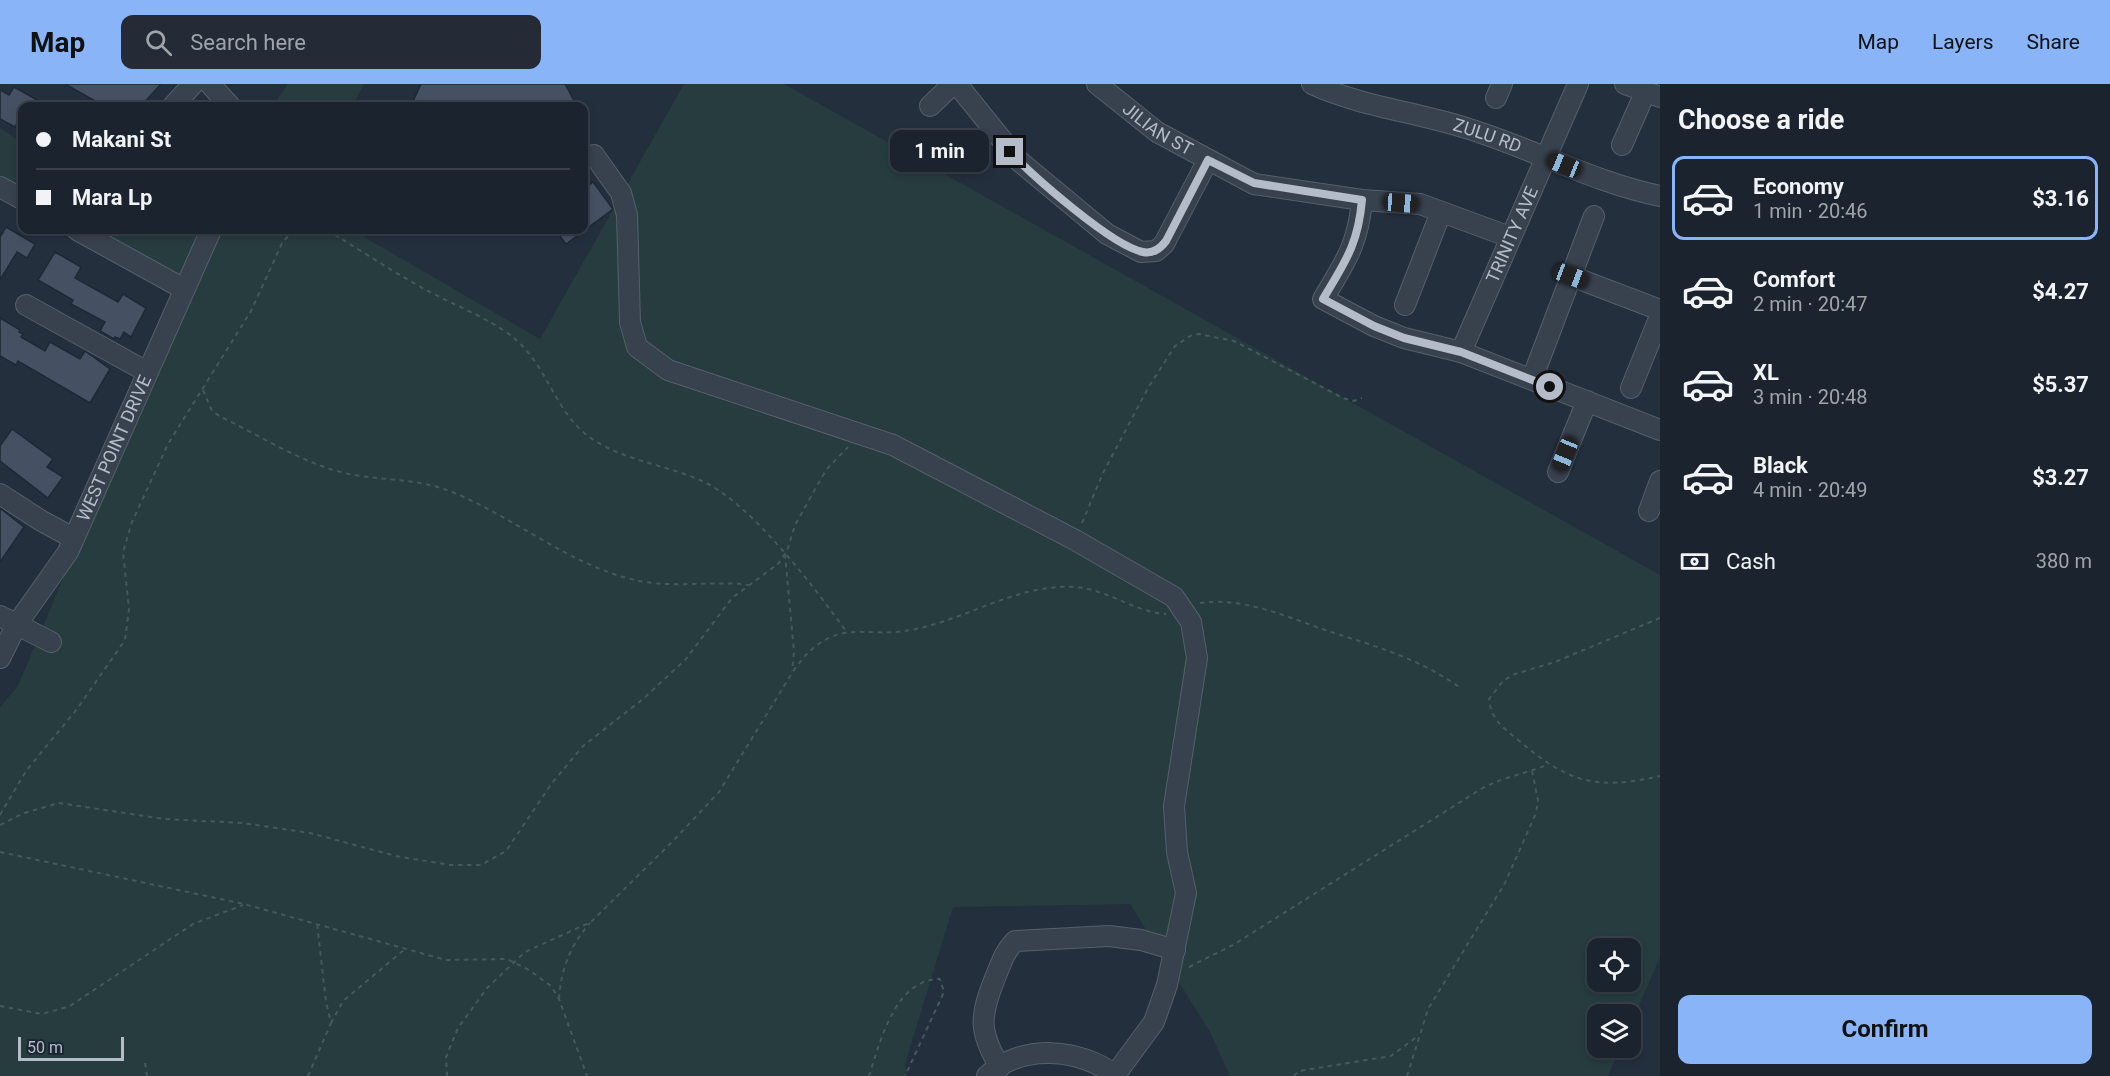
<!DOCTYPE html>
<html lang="en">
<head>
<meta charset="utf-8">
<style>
	:root { --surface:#1b232e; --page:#242b36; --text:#f1f3f6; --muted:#a0a4aa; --line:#39404a; --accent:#8ab4f8 }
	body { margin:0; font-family:Roboto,sans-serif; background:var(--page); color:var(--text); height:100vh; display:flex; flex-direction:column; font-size:22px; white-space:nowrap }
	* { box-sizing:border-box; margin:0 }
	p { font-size:20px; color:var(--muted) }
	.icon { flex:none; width:33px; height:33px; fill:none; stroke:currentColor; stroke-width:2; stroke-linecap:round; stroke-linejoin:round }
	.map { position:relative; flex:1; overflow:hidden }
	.side { display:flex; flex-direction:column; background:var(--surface); width:450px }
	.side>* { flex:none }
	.top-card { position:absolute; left:18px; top:18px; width:570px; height:132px; border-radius:12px; box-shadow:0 3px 9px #0003,0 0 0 2px var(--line); display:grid; align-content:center; height:132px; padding:0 18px; background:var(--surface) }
	.tools { position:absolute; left:1587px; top:854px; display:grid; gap:12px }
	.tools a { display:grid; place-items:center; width:54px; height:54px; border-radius:12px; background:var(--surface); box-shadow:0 3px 9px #0003,0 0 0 2px var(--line); font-size:30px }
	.scale { position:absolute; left:18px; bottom:15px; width:106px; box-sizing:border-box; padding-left:6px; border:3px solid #b4bcc9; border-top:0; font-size:16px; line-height:21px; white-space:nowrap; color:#b4bcc9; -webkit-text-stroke:4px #1d2633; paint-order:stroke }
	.end { position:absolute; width:27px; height:27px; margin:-14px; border:8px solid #b4bcc9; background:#111; box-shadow:0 0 0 3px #111 }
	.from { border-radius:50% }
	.bubble { position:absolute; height:42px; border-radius:12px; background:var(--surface); box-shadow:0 3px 9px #0003,0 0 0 2px var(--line); font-size:20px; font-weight:700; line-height:42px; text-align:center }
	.car { position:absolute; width:18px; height:36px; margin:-18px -9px; border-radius:8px; box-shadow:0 0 4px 2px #0007; background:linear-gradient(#222 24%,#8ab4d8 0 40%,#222 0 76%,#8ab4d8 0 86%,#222 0) }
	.top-card b { display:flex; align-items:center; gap:21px; height:57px; font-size:22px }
	.top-card b+b { border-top:2px solid var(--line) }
	.top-card i { width:15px; height:15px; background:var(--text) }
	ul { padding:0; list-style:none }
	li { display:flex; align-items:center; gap:18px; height:84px; margin:0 12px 9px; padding:0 6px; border:3px solid transparent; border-radius:12px }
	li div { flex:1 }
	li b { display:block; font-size:22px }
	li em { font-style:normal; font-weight:700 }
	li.on { border-color:var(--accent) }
	li>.icon { width:54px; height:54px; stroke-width:1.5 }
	h2 { padding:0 18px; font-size:27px; line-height:72px }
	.pay { display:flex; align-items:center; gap:15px; height:66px; padding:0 18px; font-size:22px }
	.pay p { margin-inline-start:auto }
	.action { display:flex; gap:12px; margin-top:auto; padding:12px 18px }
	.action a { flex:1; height:69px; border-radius:12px; background:var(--accent); color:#111; font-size:24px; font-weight:700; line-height:69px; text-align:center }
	header { display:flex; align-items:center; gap:36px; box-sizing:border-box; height:84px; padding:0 30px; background:var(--accent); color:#111 }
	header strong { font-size:28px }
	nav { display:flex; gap:33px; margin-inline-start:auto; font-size:21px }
	.search { width:420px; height:54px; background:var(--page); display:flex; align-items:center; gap:15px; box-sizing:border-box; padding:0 21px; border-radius:12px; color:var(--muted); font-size:22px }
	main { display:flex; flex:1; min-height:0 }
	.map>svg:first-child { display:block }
</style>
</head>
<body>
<header>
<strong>Map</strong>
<div class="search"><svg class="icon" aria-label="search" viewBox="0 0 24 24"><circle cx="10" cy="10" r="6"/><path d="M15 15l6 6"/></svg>Search here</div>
<nav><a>Map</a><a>Layers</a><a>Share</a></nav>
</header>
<main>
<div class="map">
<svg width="1660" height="992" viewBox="0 0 1660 992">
	<rect width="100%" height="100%" fill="#242f3e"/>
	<g fill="#263c3f" fill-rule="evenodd">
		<path d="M288,0H364L352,22H273Z"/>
		<path d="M684,0H784L1660,491V873L1631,940L1630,930H1598V963H1621L1608,992H1230L1210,948L1130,820L953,823L905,980L907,992H0V623L18,602L184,206L75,146H352L540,255ZM1598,864H1630V897H1598Z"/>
		<path d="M0,44L22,59V117L0,104Z"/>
	</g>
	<g fill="#455162" stroke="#1f2835" stroke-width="1.5">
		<path d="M65,0H161L141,22H104Z"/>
		<path d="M421,0H565L577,22H411Z"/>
		<path d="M14,3L48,22H22V29L15,43L0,35V6L9,11Z"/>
		<path d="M593,98L613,125L566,160L555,146H584V105Z"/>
		<path d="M6,143L35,160L27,174L17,168L0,196V153Z"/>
		<path d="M55,168L81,183L75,194L118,218L123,210L146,224L131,253L124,248L120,255L115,253L114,255L100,247L105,238L71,220L73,216L38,196Z"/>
		<path d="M0,234L20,246L19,248L23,250L21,253L45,267L50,258L80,275L85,267L110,285L90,319L18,277L16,281L0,272Z"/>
		<path d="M12,345L53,375L47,383L63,393L48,414L0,377V362Z"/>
		<path d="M0,424L24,443L0,478Z"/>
	</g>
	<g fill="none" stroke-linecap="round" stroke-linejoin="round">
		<g stroke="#565f6c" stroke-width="22">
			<g id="minor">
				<path d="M210,0L230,22"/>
				<path d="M957,0L1019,77L1107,150L1141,168L1156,167L1164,160L1208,76"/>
				<path id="s1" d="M1097,0L1157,48L1254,100L1362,116L1420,120L1510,153"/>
				<path id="s2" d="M1312,0C1360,22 1415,28 1466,44C1532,64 1592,98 1660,112"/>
				<path d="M1625,0L1660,13"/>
				<path d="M1496,14L1502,0"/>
				<path d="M173,22L193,0"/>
				<path d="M930,22L953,0"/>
				<path d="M1622,61L1645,9"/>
				<path d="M594,71L621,109L627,131L630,238L637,263L668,286L893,361L1075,456L1174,513L1191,538L1197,574L1174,722L1177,768L1186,809L1167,901L1154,938L1115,991"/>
				<path d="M0,103L22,115"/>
				<path d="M1362,116C1358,161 1345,178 1323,215L1374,242L1404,254L1461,268L1660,346"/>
				<path d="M77,146L184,205"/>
				<path d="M1571,192L1660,226"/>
				<path d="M26,221L147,288"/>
				<path d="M1405,221L1441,128"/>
				<path id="s3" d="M1461,268L1578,0"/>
				<path d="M1532,295L1594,132"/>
				<path d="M1631,304L1660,232"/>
				<path d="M1558,388L1587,317"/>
				<path d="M0,410L40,436L73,454"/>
				<path d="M1649,427L1660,397"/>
				<path d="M0,532L51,558"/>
				<path id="s4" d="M0,574L17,540L68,468L211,146"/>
				<path d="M1000,983C978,947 980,932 995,894C1001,880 1004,868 1015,857L1109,852L1141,856L1175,866"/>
				<path d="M987,992C1021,959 1081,964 1116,992"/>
			</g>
		</g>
		<g stroke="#44595c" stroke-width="2" stroke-dasharray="4.5 4.5" stroke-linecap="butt">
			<path d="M327,146C360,166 393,188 428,207C454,221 493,236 515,255C547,282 555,327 588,352C622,377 665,380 702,397C752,420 813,502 846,547"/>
			<path d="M203,306L212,327L221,333C263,353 308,383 354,391C389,397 416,394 452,408C514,433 569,481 635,496C672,505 711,496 749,501"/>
			<path d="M1082,439L1103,389L1148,304L1175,262L1190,252L1199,250L1234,257L1343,314L1354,317L1362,314"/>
			<path d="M785,470L794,568L792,587"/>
			<path d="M1200,519C1243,513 1285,532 1325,546C1371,561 1419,574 1459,603"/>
			<path d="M1660,534L1555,578L1515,590L1503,597L1489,615C1491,635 1502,643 1517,655C1567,698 1595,707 1660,692"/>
			<path d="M0,731L26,687L77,625L125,556L129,525L123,468L132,438L168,360L251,227L283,157L296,146"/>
			<path d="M0,741L24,729L59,719L164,735L243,739L310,749L396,772L450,781H481L506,767L552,699L583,662L643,615L686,575L732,514L778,480L787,467L795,441L826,386L848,363"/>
			<path d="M0,768L244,820L446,876L507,875L529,886L551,902L559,915L587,992"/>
			<path d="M1189,883L1233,861L1481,705C1503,693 1524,690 1547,681"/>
			<path d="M559,915C561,885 570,862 590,839"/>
			<path d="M0,922L42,930L70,922L193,840L243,821"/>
			<path d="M331,939L343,917L404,866"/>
			<path d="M145,979L147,992"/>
			<path d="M308,992L331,939L326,918L317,839"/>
			<path d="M447,992L446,973L458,944L487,904L525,868L591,838L675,755L719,708L792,589C802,574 813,561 831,553C852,544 872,550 894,548C956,544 1011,499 1075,503C1107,505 1134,528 1166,530"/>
			<path d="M869,992C880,958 895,895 940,895L944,908L905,992"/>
			<path d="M1294,992L1299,987L1391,972L1418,952"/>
			<path d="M1407,992L1428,925L1505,799L1536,729L1538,716L1532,687"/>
		</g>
		<use href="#minor" stroke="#38414e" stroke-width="20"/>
	</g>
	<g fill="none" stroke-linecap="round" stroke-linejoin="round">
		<path stroke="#b4bcc9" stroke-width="8" d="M1010,68C1033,92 1112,162 1143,168C1153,170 1160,165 1166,157L1208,76L1254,99L1362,116C1358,161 1345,178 1323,215L1374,242L1404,254L1461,268L1550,303"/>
	</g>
	<g text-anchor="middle" stroke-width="6" stroke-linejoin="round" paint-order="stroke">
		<g font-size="18" fill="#b4bcc9" stroke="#1d2633">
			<text dy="6" stroke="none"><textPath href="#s1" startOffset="76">JILIAN ST</textPath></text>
			<text dy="6" stroke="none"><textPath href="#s2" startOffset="183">ZULU RD</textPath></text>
			<text dy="6" stroke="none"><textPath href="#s3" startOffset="128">TRINITY AVE</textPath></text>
			<text dy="6" stroke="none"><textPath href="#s4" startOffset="240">WEST POINT DRIVE</textPath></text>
		</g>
	</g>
</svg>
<div class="tools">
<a><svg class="icon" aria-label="locate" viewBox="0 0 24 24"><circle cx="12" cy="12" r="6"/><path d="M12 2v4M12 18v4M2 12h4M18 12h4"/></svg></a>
<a><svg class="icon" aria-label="layers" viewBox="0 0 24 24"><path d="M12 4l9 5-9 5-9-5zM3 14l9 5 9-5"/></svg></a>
</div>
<div class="scale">50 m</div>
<i class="end from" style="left:1550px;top:303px"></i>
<i class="end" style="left:1010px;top:68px"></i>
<div class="bubble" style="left:890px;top:46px;width:99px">1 min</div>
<i class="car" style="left:1564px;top:81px;rotate:292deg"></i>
<i class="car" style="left:1401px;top:119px;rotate:94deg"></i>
<i class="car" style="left:1571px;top:192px;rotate:111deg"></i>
<i class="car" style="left:1565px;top:370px;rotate:202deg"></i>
<div class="top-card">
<b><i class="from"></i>Makani St</b>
<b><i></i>Mara Lp</b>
</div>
</div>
<section class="side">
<h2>Choose a ride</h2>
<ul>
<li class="on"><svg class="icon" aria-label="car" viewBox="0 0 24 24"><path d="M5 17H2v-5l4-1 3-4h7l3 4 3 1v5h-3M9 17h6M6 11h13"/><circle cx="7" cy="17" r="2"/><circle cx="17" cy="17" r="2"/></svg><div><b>Economy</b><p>1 min · 20:46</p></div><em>$3.16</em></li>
<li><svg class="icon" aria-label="car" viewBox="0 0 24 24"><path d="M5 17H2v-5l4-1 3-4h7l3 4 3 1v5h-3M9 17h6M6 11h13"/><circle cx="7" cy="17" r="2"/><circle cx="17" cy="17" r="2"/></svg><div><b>Comfort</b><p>2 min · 20:47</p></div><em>$4.27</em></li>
<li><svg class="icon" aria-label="car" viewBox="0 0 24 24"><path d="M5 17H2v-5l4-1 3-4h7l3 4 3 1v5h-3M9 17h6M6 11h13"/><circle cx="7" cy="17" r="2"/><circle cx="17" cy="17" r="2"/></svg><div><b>XL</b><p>3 min · 20:48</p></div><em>$5.37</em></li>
<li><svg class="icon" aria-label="car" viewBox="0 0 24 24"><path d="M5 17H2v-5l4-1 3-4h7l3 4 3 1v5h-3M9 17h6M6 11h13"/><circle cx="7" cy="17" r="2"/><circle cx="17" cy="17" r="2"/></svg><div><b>Black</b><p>4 min · 20:49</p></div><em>$3.27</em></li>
</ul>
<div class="pay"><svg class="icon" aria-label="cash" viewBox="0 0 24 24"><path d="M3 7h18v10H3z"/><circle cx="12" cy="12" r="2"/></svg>Cash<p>380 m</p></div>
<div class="action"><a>Confirm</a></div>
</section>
</main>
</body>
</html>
